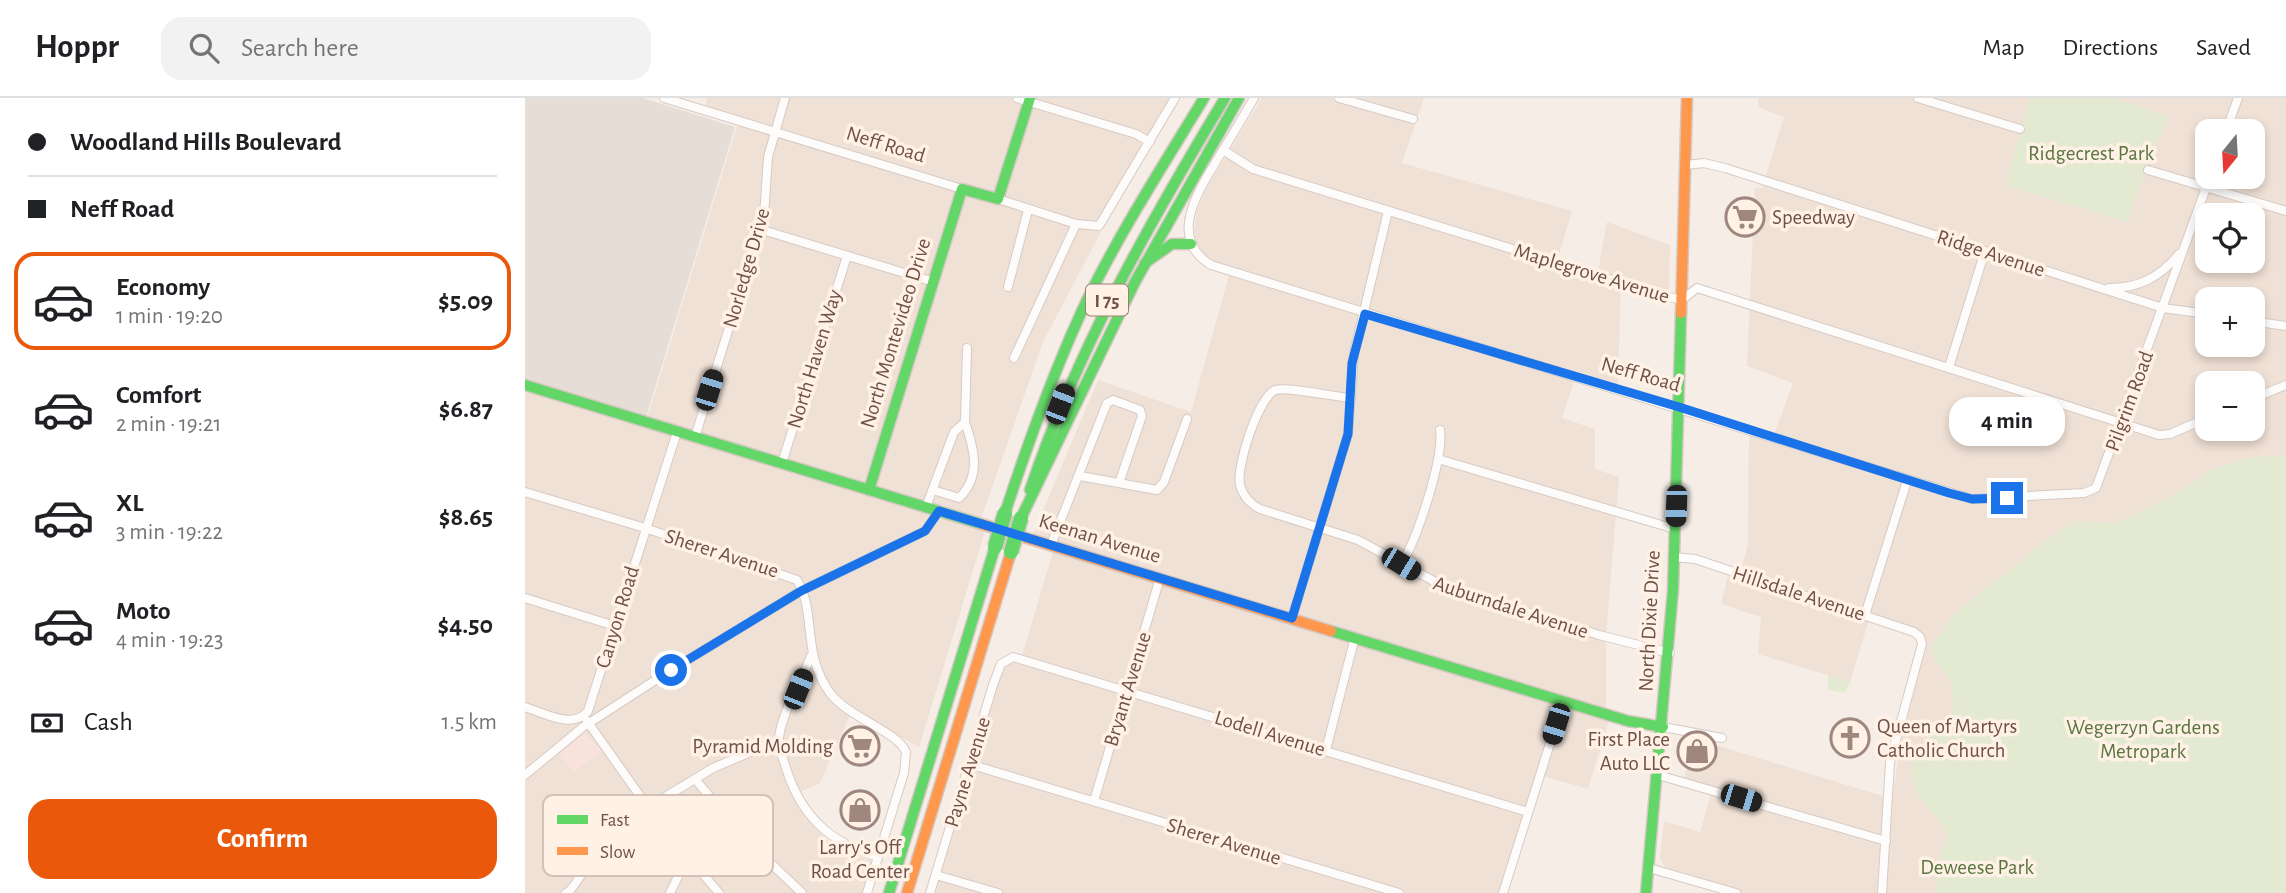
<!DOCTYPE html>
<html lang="en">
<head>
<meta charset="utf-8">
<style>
	:root { --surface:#fff; --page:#f2f2f2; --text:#202124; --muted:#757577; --line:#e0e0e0; --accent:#ea580c }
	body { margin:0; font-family:"Alegreya Sans",sans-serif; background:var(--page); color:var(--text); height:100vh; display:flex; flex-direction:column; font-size:26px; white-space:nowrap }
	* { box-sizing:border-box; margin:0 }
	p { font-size:23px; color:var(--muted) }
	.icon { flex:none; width:38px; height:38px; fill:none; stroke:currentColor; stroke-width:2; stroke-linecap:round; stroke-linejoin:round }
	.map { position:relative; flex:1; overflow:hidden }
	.sheet { display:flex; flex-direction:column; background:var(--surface); width:525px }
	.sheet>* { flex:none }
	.hud { display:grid; align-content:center; height:154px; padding:0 28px; background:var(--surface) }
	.needle { width:46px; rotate:198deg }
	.tools { position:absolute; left:1670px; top:21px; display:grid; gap:14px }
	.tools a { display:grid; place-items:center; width:70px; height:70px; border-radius:14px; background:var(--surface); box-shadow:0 4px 10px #0003; font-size:35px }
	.end { position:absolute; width:32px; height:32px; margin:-16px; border:9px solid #1a73e8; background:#fff; box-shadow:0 0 0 4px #fff }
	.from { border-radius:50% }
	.bubble { position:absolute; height:49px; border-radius:21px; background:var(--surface); box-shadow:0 4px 10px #0003; font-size:23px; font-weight:700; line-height:49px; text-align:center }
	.car { position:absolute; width:21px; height:42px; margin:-21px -10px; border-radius:9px; box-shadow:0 0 5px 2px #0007; background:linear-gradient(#222 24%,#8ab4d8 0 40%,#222 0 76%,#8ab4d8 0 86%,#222 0) }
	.hud b { display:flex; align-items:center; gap:24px; height:66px; font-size:26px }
	.hud b+b { border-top:2px solid var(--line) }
	.hud i { width:18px; height:18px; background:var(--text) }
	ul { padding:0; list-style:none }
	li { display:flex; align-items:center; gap:21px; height:98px; margin:0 14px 10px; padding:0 14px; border:4px solid transparent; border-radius:21px }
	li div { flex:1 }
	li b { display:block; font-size:26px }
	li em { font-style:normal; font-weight:700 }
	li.on { border-color:var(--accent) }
	li>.icon { width:63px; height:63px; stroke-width:1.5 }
	.pay { display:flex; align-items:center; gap:18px; height:77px; padding:0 28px; font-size:26px }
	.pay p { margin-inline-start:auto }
	.cta { display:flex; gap:14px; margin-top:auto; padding:14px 28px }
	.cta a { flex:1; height:80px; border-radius:21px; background:var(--accent); color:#fff; font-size:28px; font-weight:700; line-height:80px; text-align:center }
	header { display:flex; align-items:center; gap:42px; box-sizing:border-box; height:98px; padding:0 35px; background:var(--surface); border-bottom:2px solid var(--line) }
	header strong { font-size:33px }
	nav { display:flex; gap:38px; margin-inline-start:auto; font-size:24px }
	.search { width:490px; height:63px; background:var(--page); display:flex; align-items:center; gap:18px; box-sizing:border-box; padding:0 24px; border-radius:21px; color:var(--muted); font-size:26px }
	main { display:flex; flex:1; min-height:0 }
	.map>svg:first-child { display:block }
</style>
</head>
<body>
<header>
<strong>Hoppr</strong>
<div class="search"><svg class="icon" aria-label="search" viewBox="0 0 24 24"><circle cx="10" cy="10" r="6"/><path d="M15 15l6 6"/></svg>Search here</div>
<nav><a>Map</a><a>Directions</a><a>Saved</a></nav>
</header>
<main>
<section class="sheet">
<div class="hud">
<b><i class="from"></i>Woodland Hills Boulevard</b>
<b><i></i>Neff Road</b>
</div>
<ul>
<li class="on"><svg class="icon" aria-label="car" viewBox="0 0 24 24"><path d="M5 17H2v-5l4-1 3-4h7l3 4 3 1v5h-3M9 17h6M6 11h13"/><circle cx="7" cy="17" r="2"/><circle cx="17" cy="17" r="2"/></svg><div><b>Economy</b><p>1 min · 19:20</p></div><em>$5.09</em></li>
<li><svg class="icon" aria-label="car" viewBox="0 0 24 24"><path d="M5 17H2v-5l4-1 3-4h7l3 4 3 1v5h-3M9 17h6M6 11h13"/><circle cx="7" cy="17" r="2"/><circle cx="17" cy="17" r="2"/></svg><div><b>Comfort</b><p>2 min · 19:21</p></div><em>$6.87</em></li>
<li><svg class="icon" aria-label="car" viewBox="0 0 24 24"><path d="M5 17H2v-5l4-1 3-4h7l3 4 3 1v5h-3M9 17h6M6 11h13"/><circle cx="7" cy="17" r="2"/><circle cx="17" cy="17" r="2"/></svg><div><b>XL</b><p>3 min · 19:22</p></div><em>$8.65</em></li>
<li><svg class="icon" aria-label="car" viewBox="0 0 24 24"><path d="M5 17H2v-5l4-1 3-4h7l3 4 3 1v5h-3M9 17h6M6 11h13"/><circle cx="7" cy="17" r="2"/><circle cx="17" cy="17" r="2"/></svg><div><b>Moto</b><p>4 min · 19:23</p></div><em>$4.50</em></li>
</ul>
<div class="pay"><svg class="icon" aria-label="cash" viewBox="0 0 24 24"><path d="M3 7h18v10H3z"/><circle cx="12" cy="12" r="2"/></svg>Cash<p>1.5 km</p></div>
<div class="cta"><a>Confirm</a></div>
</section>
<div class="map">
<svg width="1761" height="795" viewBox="0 0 1761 795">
	<rect width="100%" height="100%" fill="#f5ede6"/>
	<g fill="#f0e1d6" fill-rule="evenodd">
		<path d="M182,0H646L518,244L456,421L122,321L215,18L180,9Z"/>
		<path d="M737,0H899L877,65L1047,113L1033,160L1073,172L1082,124L1145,147L1144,192L1096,179L1093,288L1052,274L1037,320L1070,331V371L1094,379L1081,536V611L508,436L573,282L666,314L706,170L684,161L673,150L669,133L672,113L681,91Z"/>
		<path d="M1233,0H1761V403L1417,795H1199L1200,788L1140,769L1135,760L1139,723L1175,734L1188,690L1159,681L1164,659L1184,665L1191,647L1367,701L1375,649L1400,550V541L1393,532L1346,515L1325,584L1233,556L1236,519L1196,506L1203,478L1214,481L1223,446L1224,337L1246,345L1268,285L1222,268L1230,89L1237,90L1259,19L1233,9ZM1682,33H1727V79H1682ZM1682,117H1727V163H1682ZM1682,201H1727V247H1682ZM1682,285H1727V331H1682Z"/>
		<path d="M0,291L460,433L394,649L327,613L295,685L267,698L281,721L303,743L322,755L347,763L337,795H0Z"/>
		<path d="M528,454L1084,622L1063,691L1012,676L974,795H410L477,572L482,566L495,564Z"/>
	</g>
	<path fill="#f8e2dc" d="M60,635L77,653L49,674L34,656Z"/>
	<path fill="#e6ddd7" d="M0,0H118L210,29L121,319L0,283Z"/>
	<g fill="#e4ead1">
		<path d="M1505,0H1589L1645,19L1627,54L1603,124L1480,87Z"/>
		<path d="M1761,357V795H1412L1411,770L1422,737C1412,716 1408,717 1396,701C1368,666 1405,638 1428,613L1426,583L1411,564L1405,550L1427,518L1521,442L1550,423L1590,425L1648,398L1689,370L1726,359Z"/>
		<path d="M1303,577L1325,584L1320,595L1303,592Z"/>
	</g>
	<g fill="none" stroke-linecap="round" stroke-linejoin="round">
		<g stroke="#d6cac4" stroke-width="10">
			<g id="street">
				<path d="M139,0L437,91"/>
				<path d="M492,0L611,36L625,44"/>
				<path d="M729,0C718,19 707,38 695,57C676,89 640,139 686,167L1447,401L1559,395L1571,390L1685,79"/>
				<path d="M814,0L888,21"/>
				<path d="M1393,0L1495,31"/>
				<path d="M1701,33L1713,0"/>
				<path d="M698,52L728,71L1136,197L1157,202L1172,190L1634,337L1645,336L1682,320"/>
				<path d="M1161,67L1179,65L1200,70L1638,210L1682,216"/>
				<path d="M1623,72L1761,113"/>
				<path d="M473,101L551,126L574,128L650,0"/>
				<path d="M234,131L409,184"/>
				<path d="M483,189L503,112"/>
				<path d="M1584,190C1615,190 1635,179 1654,156"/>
				<path d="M1727,223L1761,228"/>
				<path d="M489,260L551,126"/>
				<path d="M1424,269L1460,153"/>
				<path d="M826,300C810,299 760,288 750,292C733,301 711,368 715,387C718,398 725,406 735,411L833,442L916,487L1074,537L1145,555"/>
				<path d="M1727,301L1761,287"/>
				<path d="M170,339L239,117L243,59L260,0"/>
				<path d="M913,361L1150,431"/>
				<path d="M257,365L322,158"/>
				<path d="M555,378L632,392L639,384L662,321"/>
				<path d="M408,392L434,400C457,378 449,350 440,324"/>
				<path d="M0,394L120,430L272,482C292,515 276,555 305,595C324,620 372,633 381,654L379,675L342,795"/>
				<path d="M401,409L429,334L440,324L442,250"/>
				<path d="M526,447L582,305L588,302L615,312L617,318L594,385"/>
				<path d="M1149,459L1170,461L1389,534L1395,539L1397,546L1365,664L1357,795"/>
				<path d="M876,466C892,442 919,360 915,332"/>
				<path d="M0,500L90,528"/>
				<path d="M1340,517L1382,383"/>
				<path d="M767,520L823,336L829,255L863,113"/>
				<path d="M286,558C277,581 257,615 254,639C253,650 258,660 261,670C276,718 305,745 353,759"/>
				<path d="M0,609C19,615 48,632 63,613L152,334"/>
				<path d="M62,623L127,715L194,795"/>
				<path d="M1138,629L1197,640"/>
				<path d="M801,652L830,539"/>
				<path d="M444,666L874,795"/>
				<path d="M0,677L58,629L146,572L276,493L400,433L414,413"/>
				<path d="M1133,677L1361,743"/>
				<path d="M170,681L220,741L277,795"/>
				<path d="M569,703L635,480"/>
				<path d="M122,710L188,670L254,642"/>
				<path d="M1124,770L1211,795"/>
				<path d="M411,777L473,795"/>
				<path d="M41,795C49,791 52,782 58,774C78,750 102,733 127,715"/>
				<path d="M145,795L162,760"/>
				<path d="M405,795L468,587L476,566L488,559L1003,714"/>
				<path d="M978,795L1038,604"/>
			</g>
		</g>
		<g stroke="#d5c8c2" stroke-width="13">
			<g id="fast">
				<path d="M620,165L647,146H666"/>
				<path d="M0,287L456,426"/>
				<path d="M344,392L437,91L473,101L505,0"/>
				<path d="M505,392C552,252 624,126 700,0"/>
				<path d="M480,415C504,342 530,269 563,200C597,131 639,66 679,0"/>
				<path d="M496,420L610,184L714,0"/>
				<path d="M806,533L1103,623L1138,629"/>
				<path d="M364,795L470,449"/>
				<path d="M1121,795L1148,492L1156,215"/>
			</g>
		</g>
		<g stroke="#d5c8c2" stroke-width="13">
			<g id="slow">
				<path d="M1156,215L1162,0"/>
				<path d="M456,426L806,533"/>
				<path d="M382,795L486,454"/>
			</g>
		</g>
		<use href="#street" stroke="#fefcfb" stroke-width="8"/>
		<use href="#fast" stroke="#63d668" stroke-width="10"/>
		<use href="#slow" stroke="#ff974d" stroke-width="10"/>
		<g stroke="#d3c8c4" stroke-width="17" stroke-linecap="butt">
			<g id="fast-bridge">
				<path d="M470,449L480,415"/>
				<path d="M486,454L496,420"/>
			</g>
		</g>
		<use href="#fast-bridge" stroke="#63d668" stroke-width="14"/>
	</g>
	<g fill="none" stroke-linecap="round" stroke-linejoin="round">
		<path stroke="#1a73e8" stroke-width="9" d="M146,572L276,493L400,433L414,413L767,520L823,336L827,265L840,216L1154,309L1424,395L1447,401L1482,400"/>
	</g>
	<defs>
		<g id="supermarket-ring" transform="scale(2.0125)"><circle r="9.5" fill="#fff1e5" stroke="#9f877f" stroke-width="1.5"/><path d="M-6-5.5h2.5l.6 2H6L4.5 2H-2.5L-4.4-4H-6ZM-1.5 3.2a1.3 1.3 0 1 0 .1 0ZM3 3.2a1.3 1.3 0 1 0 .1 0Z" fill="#9f877f"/></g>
		<g id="church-ring" transform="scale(2.0125)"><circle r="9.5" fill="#fff1e5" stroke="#9f877f" stroke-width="1.5"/><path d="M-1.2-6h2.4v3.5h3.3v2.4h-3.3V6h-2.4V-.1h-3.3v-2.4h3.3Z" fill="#9f877f"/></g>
		<g id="shop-ring" transform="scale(2.0125)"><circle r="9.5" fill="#fff1e5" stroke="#9f877f" stroke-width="1.5"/><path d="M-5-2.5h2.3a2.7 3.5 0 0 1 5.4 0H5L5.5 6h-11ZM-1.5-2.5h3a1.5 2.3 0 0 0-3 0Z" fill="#9f877f"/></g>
	</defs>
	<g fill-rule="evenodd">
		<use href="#supermarket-ring" x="1220" y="119"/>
		<use href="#church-ring" x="1325" y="640"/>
		<use href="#supermarket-ring" x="335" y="648"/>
		<use href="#shop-ring" x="1172" y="653"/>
		<use href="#shop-ring" x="335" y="712"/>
	</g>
	<g text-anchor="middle" stroke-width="7" stroke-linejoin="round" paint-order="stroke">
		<rect fill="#fff1e5" stroke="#9b8077" stroke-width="2" x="561" y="186.5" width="42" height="31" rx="5"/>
		<g font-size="19" font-weight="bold" fill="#705048">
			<text x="582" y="209">I 75</text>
		</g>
		<g font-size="21" fill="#705048" stroke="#fff1e5">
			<text transform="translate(361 46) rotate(17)" y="7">Neff Road</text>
			<text transform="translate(1466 155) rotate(18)" y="7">Ridge Avenue</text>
			<text transform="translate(221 170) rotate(-74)" y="7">Norledge Drive</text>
			<text transform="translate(1067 175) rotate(17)" y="7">Maplegrove Avenue</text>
			<text transform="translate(370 235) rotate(-73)" y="7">North Montevideo Drive</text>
			<text transform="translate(289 261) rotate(-73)" y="7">North Haven Way</text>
			<text transform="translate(1116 276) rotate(16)" y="7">Neff Road</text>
			<text transform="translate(1604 303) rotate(-70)" y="7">Pilgrim Road</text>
			<text transform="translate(575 440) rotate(17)" y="7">Keenan Avenue</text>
			<text transform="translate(197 455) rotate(18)" y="7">Sherer Avenue</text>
			<text transform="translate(1274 495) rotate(18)" y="7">Hillsdale Avenue</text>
			<text transform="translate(986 509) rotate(18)" y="7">Auburndale Avenue</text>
			<text transform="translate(92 519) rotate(-73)" y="7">Canyon Road</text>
			<text transform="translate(1124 523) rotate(-87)" y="7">North Dixie Drive</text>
			<text transform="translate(602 591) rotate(-73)" y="7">Bryant Avenue</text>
			<text transform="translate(745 635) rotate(17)" y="7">Lodell Avenue</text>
			<text transform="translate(442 674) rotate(-73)" y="7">Payne Avenue</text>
			<text transform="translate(699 743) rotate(17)" y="7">Sherer Avenue</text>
		</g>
		<g font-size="21" fill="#597741" stroke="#fff1e5">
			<text x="1566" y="62">Ridgecrest Park</text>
			<text x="1618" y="636">Wegerzyn Gardens<tspan x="1618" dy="24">Metropark</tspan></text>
			<text x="1452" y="776">Deweese Park</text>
		</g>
		<g font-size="21" fill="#705048" stroke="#fff1e5" text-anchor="start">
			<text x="1247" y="126">Speedway</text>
			<text x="1352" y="635">Queen of Martyrs<tspan x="1352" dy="24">Catholic Church</tspan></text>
			<text x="1145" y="648" text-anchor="end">First Place<tspan x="1145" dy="24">Auto LLC</tspan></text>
			<text x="308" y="655" text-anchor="end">Pyramid Molding</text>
			<text x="335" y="756" text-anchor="middle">Larry's Off<tspan x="335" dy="24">Road Center</tspan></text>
		</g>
	</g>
	<rect x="18" y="697" width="230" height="81" rx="10" fill="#fff1e5" stroke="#d4c1b6" stroke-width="2"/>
	<rect x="32" y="717" width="31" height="9" fill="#63d668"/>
	<rect x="32" y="749" width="31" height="8" fill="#ff974d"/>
	<g font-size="19" fill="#705048">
		<text x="75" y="728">Fast</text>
		<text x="75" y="760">Slow</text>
	</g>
</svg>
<div class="tools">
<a><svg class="needle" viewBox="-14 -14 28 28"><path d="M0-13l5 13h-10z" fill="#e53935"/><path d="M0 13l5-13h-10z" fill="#757577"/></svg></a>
<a><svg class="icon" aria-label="locate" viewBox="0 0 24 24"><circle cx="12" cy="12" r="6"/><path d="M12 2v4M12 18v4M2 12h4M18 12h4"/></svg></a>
<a>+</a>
<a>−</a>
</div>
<i class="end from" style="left:146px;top:572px"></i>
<i class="end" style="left:1482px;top:400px"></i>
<div class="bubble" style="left:1424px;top:299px;width:116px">4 min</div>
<i class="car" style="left:184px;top:292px;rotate:17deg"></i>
<i class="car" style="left:535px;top:306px;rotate:21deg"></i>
<i class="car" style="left:1151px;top:408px;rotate:182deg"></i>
<i class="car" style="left:876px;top:466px;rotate:121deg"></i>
<i class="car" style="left:273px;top:591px;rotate:22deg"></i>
<i class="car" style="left:1031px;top:626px;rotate:197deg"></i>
<i class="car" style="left:1216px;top:700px;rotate:107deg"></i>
</div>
</main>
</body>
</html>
